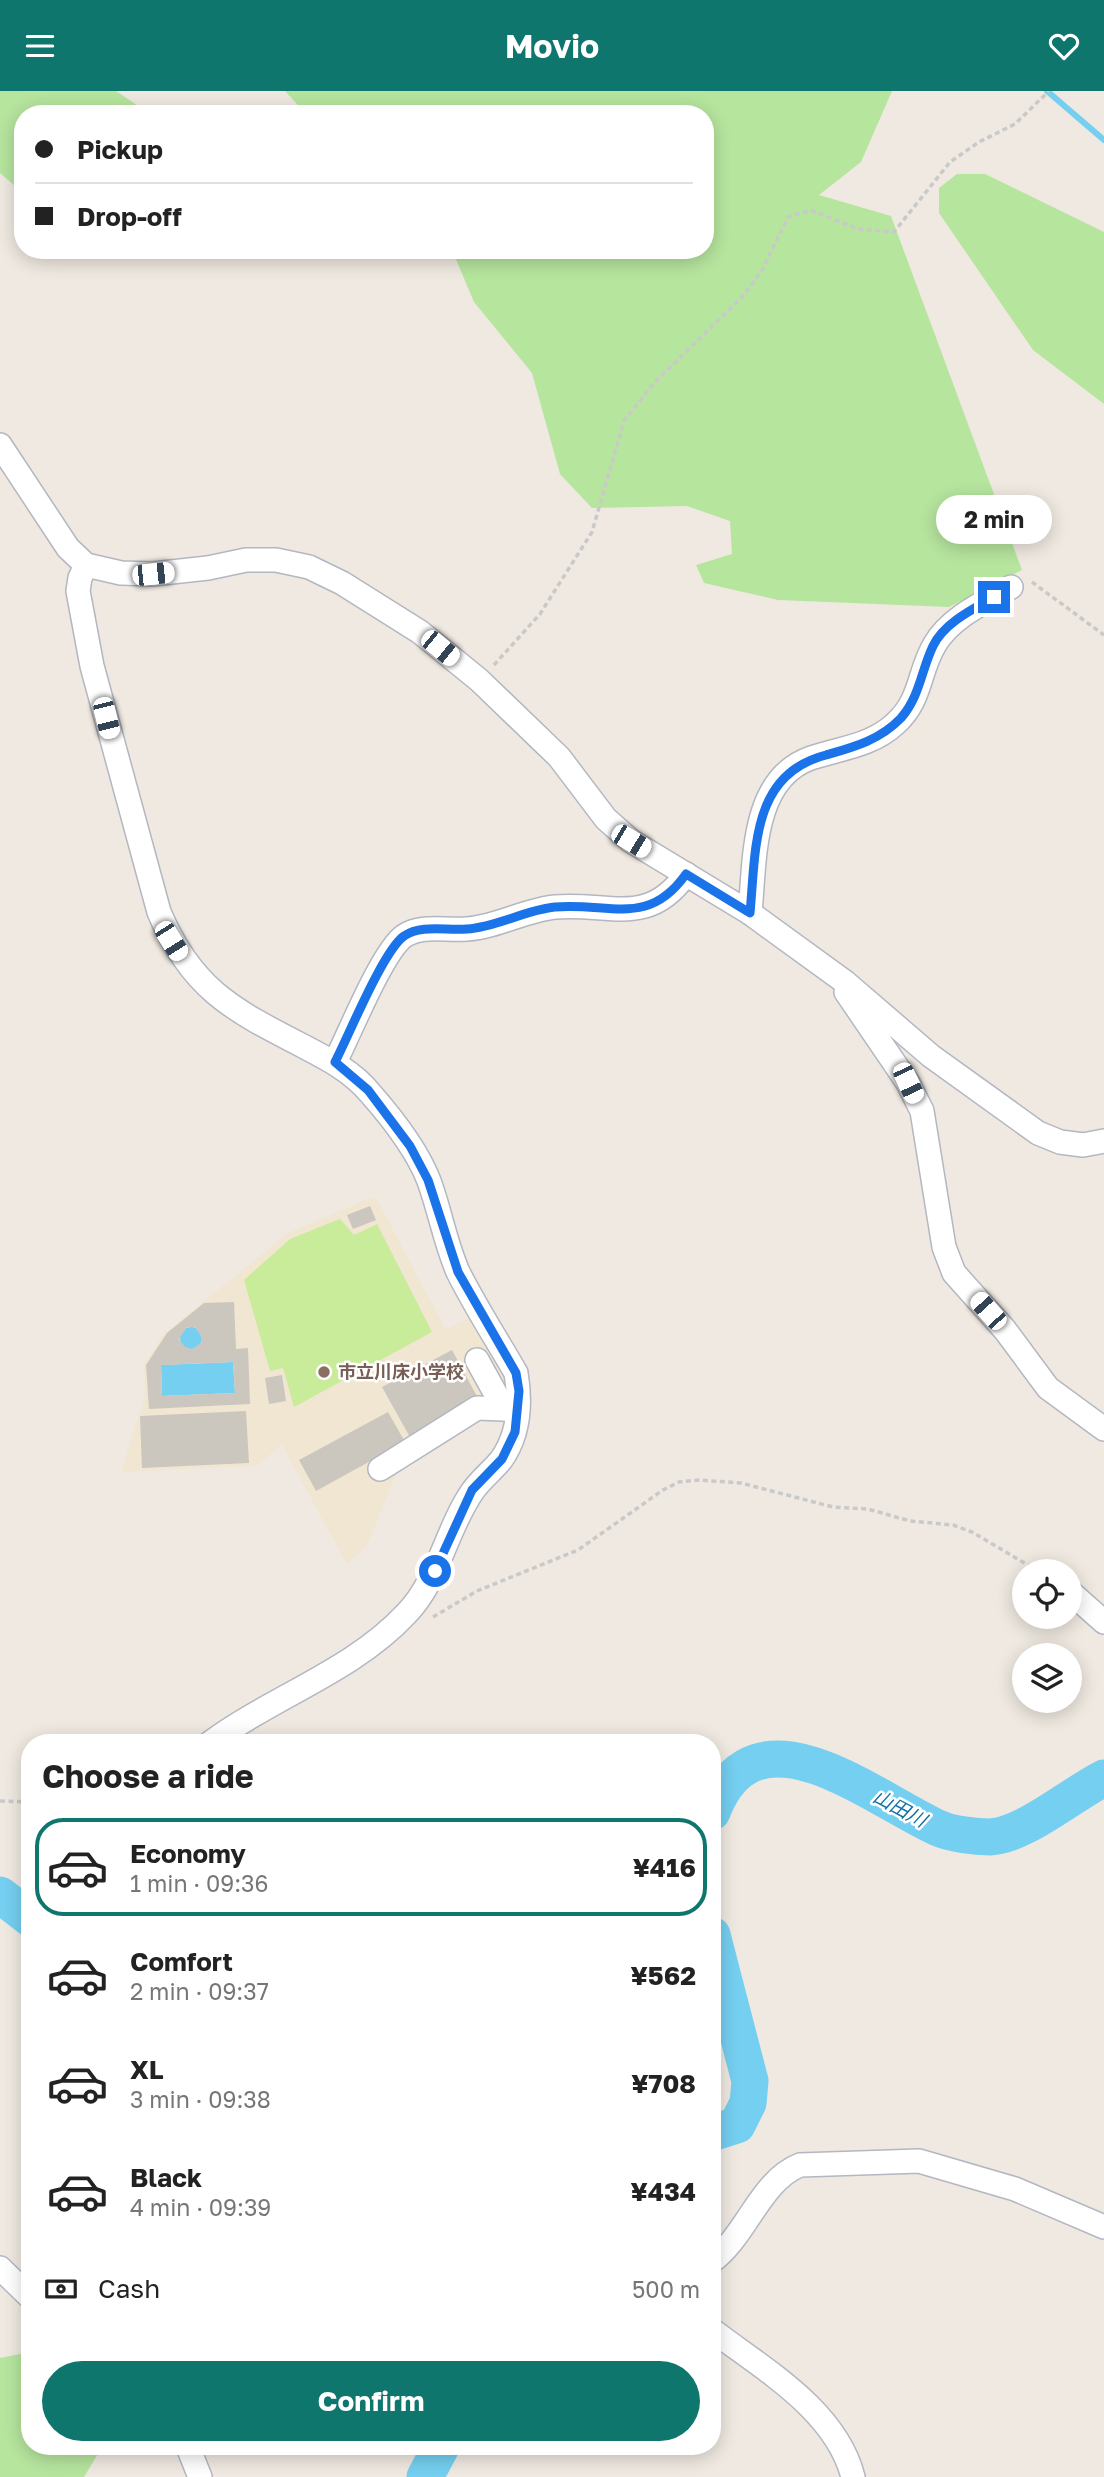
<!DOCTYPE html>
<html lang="en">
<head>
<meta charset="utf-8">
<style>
	:root { --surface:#fff; --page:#f2f2f2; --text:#222; --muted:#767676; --line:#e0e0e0; --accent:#0f766e }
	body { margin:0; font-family:"Golos Text","Noto Sans JP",sans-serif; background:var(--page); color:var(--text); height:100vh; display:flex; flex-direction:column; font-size:26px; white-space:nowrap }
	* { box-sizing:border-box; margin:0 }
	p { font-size:23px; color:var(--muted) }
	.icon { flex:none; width:38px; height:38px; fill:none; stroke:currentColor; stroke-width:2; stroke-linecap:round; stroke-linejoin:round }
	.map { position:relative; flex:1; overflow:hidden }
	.panel { position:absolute; left:21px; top:1643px; width:700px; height:721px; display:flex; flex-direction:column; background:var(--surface); border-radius:28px; box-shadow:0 4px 18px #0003 }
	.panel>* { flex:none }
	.guide { position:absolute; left:14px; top:14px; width:700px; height:154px; border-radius:28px; box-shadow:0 4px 18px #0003; display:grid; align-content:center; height:154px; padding:0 21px; background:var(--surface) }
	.tools { position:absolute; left:1012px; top:1468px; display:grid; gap:14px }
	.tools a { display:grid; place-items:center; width:70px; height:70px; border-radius:50%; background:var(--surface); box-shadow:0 4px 18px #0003; font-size:35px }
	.end { position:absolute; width:32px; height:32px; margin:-16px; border:9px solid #1a73e8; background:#fff; box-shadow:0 0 0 4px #fff }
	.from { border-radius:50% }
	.bubble { position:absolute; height:49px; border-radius:24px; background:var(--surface); box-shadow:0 4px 18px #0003; font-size:23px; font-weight:700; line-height:49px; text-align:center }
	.car { position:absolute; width:21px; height:42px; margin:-21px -10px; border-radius:9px; box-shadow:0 0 5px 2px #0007; background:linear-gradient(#fff 24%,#345 0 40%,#fff 0 76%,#345 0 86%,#fff 0) }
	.guide b { display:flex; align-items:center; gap:24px; height:66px; font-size:26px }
	.guide b+b { border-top:2px solid var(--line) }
	.guide i { width:18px; height:18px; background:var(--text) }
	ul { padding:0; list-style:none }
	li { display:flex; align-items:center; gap:21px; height:98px; margin:0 14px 10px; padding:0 7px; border:4px solid transparent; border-radius:28px }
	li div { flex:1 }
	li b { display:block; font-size:26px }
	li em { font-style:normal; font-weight:700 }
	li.on { border-color:var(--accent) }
	li>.icon { width:63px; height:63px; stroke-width:1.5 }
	h2 { padding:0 21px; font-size:32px; line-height:84px }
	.pay { display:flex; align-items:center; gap:18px; height:77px; padding:0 21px; font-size:26px }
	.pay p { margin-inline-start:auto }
	.cta { display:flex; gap:14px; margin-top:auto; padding:14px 21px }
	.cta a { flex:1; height:80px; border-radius:42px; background:var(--accent); color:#fff; font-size:28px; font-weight:700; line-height:80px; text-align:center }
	header { display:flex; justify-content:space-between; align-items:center; height:91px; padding:0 21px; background:var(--accent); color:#fff; font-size:32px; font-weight:700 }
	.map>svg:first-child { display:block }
</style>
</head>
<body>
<header><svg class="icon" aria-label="menu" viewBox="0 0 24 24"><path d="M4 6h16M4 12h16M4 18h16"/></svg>Movio<svg class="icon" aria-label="heart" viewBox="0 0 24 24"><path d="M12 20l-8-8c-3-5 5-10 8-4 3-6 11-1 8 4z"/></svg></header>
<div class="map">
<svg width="1104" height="2386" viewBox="0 0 1104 2386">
	<rect width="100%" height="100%" fill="#efe9e1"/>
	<path fill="#f0e6d1" d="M375,1105L446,1239L474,1224L511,1300L399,1375L367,1455L347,1473L282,1354L256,1375L121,1381L145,1305L144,1273L165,1242L288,1142Z"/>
	<g fill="#b6e59e">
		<path d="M0,0H116L150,23H23V102L0,82Z"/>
		<path d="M285,0H892L861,71L819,104L891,125L1022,479L949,516L778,509L704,492L696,474L732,463L730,430L687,415L592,417L560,383L532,282L474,211L452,159H705V23H306Z"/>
		<path d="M957,83H985L1104,141V313L1033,259L939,122V97Z"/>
		<path d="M30,2261V2356H102L84,2386H0V2267Z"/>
	</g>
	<path fill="#c9ec9a" d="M340,1128L354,1144L377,1133L432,1241L294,1316L283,1277L270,1280L244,1189L290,1148Z"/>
	<g fill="#75cff0">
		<circle cx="191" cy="1247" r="11"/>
		<path d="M233,1271L235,1302L162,1305L161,1274Z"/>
	</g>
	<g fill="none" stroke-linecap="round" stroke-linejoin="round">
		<path stroke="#75cff0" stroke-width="6" d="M1047,0L1104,49"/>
		<g stroke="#75cff0" stroke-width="37">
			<path d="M712,1721C755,1608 870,1706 938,1737C951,1743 976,1746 990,1746C1025,1744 1072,1703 1104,1687"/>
			<path d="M0,1804L30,1827"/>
			<path d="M712,1844L750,1990L748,2012L737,2034L712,2042"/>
			<path d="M425,2386L441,2356"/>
		</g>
	</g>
	<g fill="#cbc7bf" fill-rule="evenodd">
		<path d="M370,1115L376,1129L353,1138L347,1124Z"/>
		<path d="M234,1211L236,1258L248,1257L250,1313L149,1318L146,1274L167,1242L204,1212ZM187,1236H195L201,1245V1252L192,1258L185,1256L179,1248ZM233,1271L235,1302L162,1305L161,1274Z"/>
		<path d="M452,1259L480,1311L411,1348L382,1296Z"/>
		<path d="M282,1284L286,1310L269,1313L265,1287Z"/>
		<path d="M246,1320L249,1372L142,1377L140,1325Z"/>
		<path d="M388,1321L405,1351L316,1400L299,1369Z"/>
	</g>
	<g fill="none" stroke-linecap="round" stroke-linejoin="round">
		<g stroke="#b4b7c1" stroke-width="26">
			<g id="minor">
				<path d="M0,354L68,457L86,474L121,482L153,483L208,477L246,469H276L309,476L342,492L420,541L479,589L559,666L606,728L631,750L750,822L845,891L931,965L1038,1042L1060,1051L1083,1054L1104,1050"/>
				<path d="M86,474L80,487L78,500L92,575L159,821C191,897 231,918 301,954C326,967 352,980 370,1002C392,1027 417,1059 429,1090C440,1120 445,1151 458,1181C475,1215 497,1249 516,1282C521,1312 519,1344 501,1369C492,1380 480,1389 472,1401C446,1439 439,1489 406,1523C353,1580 272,1606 210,1652"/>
				<path d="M750,822C755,770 751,688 811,667C841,657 871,655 895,633C922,609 918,581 935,553C951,526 985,511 1011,496"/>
				<path d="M846,901L908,992L922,1020L944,1156L954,1182L1005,1239L1048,1297L1104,1338"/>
				<path d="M335,971C349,944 382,861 404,845C422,833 446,840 467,838C497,836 525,819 555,816C609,811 648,837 686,783"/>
				<path d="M477,1269L504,1318H516"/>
				<path d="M380,1378L477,1317L504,1318"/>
				<path d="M1069,1500L1104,1531"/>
				<path d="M712,2170C747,2144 760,2090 800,2074L919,2070L1015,2098L1104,2136"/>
				<path d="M0,2177L30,2206"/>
				<path d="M712,2239C763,2278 836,2319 853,2386"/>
				<path d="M188,2356L200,2386"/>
			</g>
		</g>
		<g stroke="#c9c9c9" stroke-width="3.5" stroke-dasharray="5 3.5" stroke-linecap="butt">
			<path d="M1032,491L1104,544"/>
			<path d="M494,574L540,523L592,441L624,330L654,292L743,205L762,179L788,126L811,119L858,138L894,141L950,71L979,51L1015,33L1049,0"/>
			<path d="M433,1526L477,1500L578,1459L663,1399L679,1391L699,1389L741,1392L833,1416L868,1418L910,1430L953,1434L972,1441L1038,1480"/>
			<path d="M0,1710L30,1711"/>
		</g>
		<use href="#minor" stroke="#fff" stroke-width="23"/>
	</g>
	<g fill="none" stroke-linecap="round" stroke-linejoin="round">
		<path stroke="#1a73e8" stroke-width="9" d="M435,1480L472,1399L502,1368L515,1341L519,1300L516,1282L458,1181L428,1089L410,1055L368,999L335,971C349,944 383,860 404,845C422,833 446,840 467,838C497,836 525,819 555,816C609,811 648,837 686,783L750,822C756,759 751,683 826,664C854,656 880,649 901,627C920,605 921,580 933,555C944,532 973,518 994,506"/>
	</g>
	<circle fill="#8d6e63" stroke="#fff" stroke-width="2.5" cx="324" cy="1281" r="7"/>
	<g text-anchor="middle" stroke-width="5" stroke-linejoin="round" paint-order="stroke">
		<g font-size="18" font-weight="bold" fill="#785e54" stroke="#fff" text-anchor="start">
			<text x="338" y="1287">市立川床小学校</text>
		</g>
		<g font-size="19" font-style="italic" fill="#0d6fa3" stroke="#fff">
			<text transform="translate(900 1717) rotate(28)" y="7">山田川</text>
		</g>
	</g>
</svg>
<div class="tools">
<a><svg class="icon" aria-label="locate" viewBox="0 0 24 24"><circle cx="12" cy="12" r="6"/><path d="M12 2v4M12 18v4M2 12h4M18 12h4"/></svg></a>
<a><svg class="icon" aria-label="layers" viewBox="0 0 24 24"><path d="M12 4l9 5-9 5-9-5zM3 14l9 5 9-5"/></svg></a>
</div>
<i class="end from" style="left:435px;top:1480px"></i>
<i class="end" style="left:994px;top:506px"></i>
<div class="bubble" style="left:936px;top:404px;width:116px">2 min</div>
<i class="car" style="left:153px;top:483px;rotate:84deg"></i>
<i class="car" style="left:440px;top:557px;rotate:129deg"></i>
<i class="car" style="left:106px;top:627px;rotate:166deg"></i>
<i class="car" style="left:631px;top:750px;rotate:121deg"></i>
<i class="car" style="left:171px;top:850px;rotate:148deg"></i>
<i class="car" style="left:908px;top:992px;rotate:155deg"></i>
<i class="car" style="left:988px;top:1220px;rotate:318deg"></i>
<div class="guide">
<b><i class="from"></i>Pickup</b>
<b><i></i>Drop-off</b>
</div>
<section class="panel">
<h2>Choose a ride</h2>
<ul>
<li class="on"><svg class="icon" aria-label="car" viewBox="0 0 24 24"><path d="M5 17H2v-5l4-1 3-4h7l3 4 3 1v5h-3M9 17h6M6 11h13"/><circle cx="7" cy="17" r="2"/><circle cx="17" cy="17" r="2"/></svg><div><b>Economy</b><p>1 min · 09:36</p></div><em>¥416</em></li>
<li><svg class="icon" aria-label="car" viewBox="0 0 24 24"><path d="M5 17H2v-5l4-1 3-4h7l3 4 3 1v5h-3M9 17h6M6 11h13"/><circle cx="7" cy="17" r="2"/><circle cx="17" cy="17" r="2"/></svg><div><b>Comfort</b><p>2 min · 09:37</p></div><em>¥562</em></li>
<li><svg class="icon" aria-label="car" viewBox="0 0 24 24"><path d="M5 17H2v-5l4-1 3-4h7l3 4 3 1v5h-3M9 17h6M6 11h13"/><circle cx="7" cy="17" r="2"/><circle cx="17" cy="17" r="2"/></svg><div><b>XL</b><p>3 min · 09:38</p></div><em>¥708</em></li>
<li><svg class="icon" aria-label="car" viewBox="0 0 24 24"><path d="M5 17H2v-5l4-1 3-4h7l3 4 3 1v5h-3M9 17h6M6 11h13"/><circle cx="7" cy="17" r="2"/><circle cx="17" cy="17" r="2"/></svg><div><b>Black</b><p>4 min · 09:39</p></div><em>¥434</em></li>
</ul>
<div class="pay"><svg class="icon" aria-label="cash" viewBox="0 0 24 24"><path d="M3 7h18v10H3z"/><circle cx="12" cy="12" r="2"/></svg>Cash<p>500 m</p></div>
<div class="cta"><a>Confirm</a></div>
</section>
</div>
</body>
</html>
